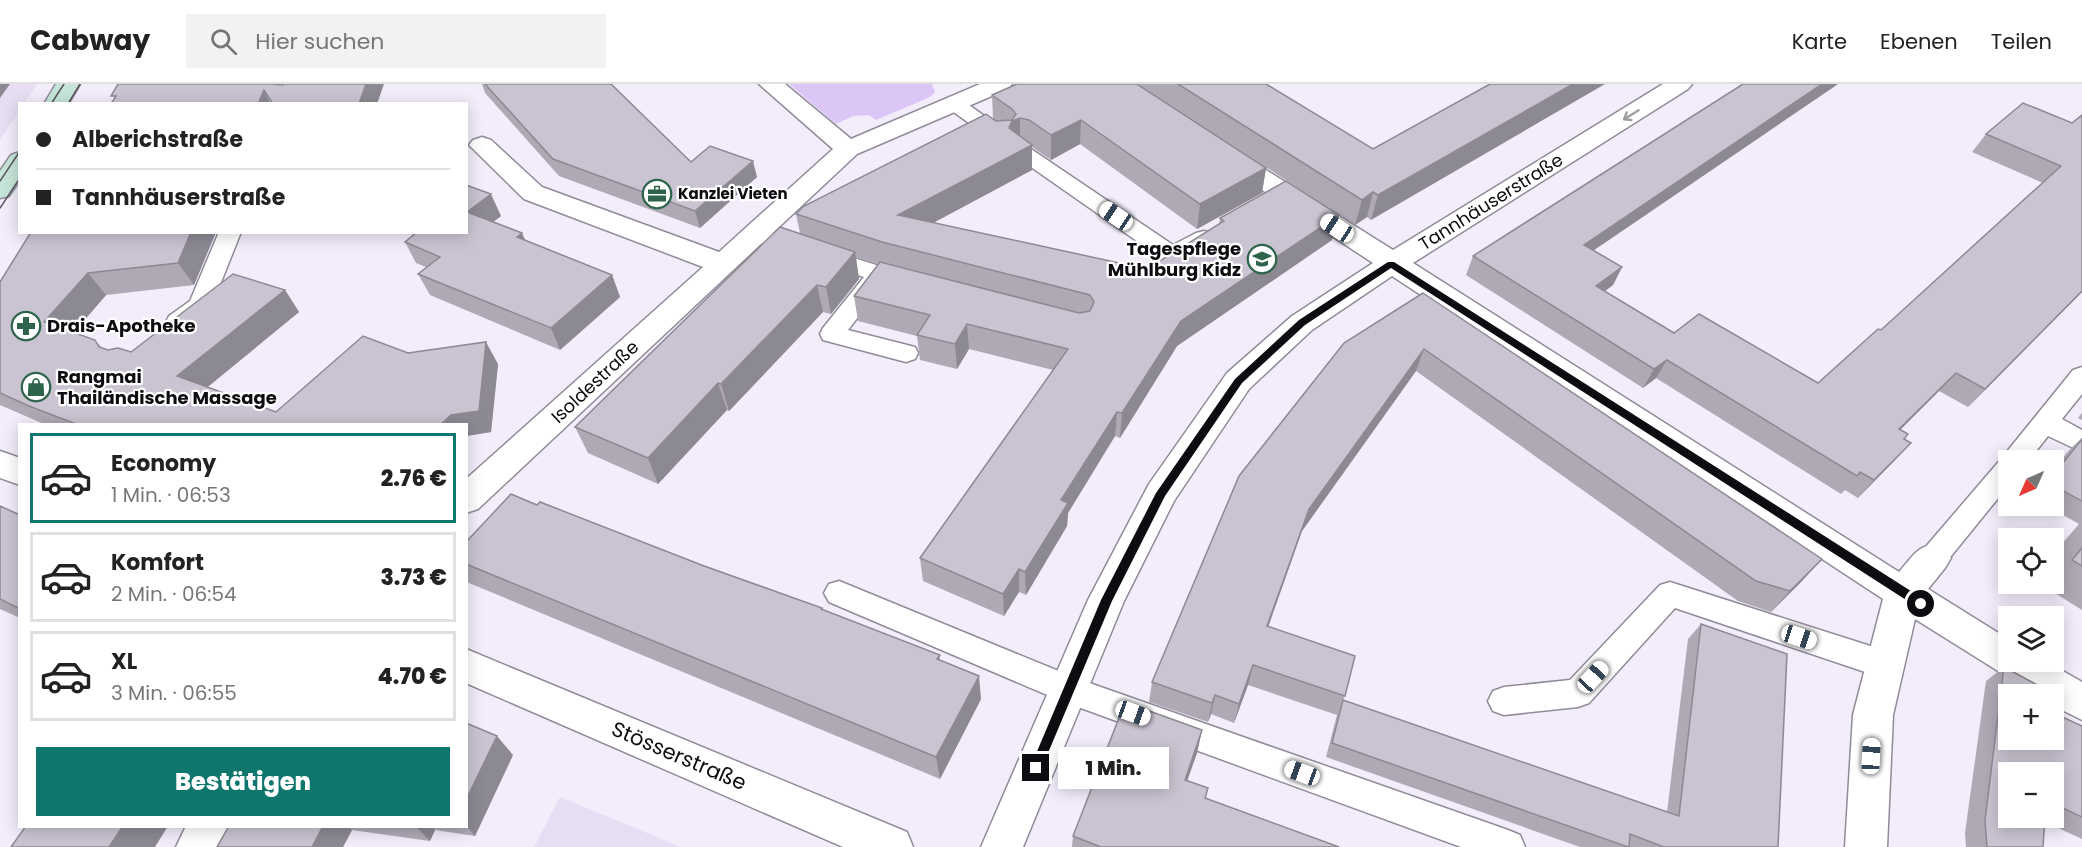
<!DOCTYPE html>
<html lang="de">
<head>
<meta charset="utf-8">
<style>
	:root { --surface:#fff; --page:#f2f2f2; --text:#222; --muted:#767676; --line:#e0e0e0; --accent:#0f766e }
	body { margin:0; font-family:Poppins,sans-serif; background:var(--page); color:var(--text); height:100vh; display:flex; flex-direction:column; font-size:22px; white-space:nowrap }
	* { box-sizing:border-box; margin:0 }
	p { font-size:20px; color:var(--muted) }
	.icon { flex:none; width:33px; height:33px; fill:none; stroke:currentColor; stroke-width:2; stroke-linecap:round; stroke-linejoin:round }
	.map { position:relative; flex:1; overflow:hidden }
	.panel { position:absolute; left:18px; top:339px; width:450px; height:405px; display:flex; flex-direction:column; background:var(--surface); border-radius:0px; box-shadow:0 3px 15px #0003 }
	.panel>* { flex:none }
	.guide { position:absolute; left:18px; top:18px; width:450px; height:132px; border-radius:0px; box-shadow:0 3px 15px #0003; display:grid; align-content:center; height:132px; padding:0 18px; background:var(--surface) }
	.needle { width:39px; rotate:225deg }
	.controls { position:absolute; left:1998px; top:366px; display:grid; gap:12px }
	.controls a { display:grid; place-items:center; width:66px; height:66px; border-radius:0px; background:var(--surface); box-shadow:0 3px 15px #0003; font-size:30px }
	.end { position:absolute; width:27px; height:27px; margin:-14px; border:8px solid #0e0c10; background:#fff; box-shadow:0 0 0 3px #fff }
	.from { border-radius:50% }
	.bubble { position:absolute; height:42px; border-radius:0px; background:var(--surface); box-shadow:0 3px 15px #0003; font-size:20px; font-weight:800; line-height:42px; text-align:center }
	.car { position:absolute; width:18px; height:36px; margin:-18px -9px; border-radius:8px; box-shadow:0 0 4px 2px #0007; background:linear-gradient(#fff 24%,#345 0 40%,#fff 0 76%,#345 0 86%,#fff 0) }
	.guide b { display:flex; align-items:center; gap:21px; height:57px; font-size:22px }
	.guide b+b { border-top:2px solid var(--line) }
	.guide i { width:15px; height:15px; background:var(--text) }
	ul { padding:10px 0 0; list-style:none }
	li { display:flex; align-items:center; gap:18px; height:90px; margin:0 12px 9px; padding:0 6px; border:3px solid var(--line); border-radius:0px }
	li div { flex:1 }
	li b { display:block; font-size:22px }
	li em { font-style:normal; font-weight:800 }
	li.selected { border-color:var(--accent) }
	li>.icon { width:54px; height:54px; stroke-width:1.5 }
	.cta { display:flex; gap:12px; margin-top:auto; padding:12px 18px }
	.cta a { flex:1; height:69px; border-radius:0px; background:var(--accent); color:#fff; font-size:24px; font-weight:800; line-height:69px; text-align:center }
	header { display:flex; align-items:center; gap:36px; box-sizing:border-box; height:84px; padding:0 30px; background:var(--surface); border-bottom:2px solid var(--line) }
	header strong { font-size:28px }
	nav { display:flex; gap:33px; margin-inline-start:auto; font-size:21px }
	.search { width:420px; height:54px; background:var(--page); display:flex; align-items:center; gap:15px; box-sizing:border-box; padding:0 21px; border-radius:0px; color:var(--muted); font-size:22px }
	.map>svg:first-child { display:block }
</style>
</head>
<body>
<header>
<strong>Cabway</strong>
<div class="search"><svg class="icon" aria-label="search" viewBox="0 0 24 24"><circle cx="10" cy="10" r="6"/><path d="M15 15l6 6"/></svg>Hier suchen</div>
<nav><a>Karte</a><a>Ebenen</a><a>Teilen</a></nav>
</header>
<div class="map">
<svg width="2082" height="763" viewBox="0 0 2082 763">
	<rect width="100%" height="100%" fill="#f2ecfb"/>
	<g fill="#e7def4">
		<path d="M0,0H37L24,19L20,20L19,27L0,56Z"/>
		<path d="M560,713L681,763H534Z"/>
	</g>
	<path fill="#dbc6f6" d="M789,0H932L935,8L930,13L876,36L869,31L853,32L836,40Z"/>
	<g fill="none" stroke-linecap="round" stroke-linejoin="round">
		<g stroke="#908b98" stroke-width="3">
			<g id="lane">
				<path d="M955,14L962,16L1011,51L1014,55L1011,59H997L948,24L945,20L948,16Z"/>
				<path d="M1021,61L1028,63L1173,161L1196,149L1204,147L1212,149L1215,154L1212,159C1197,167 1181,181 1164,176L1014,71L1011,67L1014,63Z"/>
				<path d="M756,143L914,193L918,198L914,203L906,206L884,199L848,246L915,263L918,269L915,275L906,278L823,256L820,250L823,244L864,193L748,155L745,150L748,145Z"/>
				<path d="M219,148H241L212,221C203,235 186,248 169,244L166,238L169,232L190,217Z"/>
				<path d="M2082,283V310L2062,335L2082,346V368L2048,352L2029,376H2008V402L1943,482L1933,486L1923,482L1919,474L1923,466L2001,375L2073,286Z"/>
				<path d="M839,497L1078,595L1508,746L1520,751L1525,763H1461L1059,616L829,518L824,509L829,500Z"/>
				<path d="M1670,498L1886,567L1897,571L1902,581L1897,591L1886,595L1675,524L1589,619L1578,623L1504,631L1493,627L1488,617L1493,607L1504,603L1570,596L1660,501Z"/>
			</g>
		</g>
		<g stroke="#908b98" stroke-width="3">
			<g id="street">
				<path d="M759,0H785L851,55L980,0H1012L1008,5L857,70L478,425L466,429V395L703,183L524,115L469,61L473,56L482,53L491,56L542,103L719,168L833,65Z"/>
				<path d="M1663,0H1692L1688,5L1413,179L1899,488C1914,471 1921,455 1945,464L1951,474L1945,484L1928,505L2008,555V578H2047L2082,598V636L2054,622V610H2035L1915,535L1893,631L1887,763H1845L1853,631L1883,515L1392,192L1312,246L1249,305L1174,417L1124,517L1023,763H981L1088,516L1149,400L1227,289L1292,232L1373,179L1218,77L1214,72L1218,67L1227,64L1236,67L1393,166Z"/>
				<path d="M0,367L20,374V401L0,394Z"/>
				<path d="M466,565L907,748L913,763H843L466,599Z"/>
				<path d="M186,742H231L221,763H176Z"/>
			</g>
		</g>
		<g stroke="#908b98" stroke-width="3">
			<g id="secondary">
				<path d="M56,0H80L68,20H44Z"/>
				<path d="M20,68V96L9,112L0,114V87L11,71Z"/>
			</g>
		</g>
		<use href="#lane" fill="#fff" fill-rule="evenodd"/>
		<use href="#street" fill="#fff" fill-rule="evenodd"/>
		<use href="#secondary" fill="#c6e5d8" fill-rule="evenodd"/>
		<g stroke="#58555d" stroke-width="1.5">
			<path d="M51,20L64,0"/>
			<path d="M68,20L80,0"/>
			<path d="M0,97L20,67"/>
			<path d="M0,124L20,94"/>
		</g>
	</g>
	<g fill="#aea9b5" fill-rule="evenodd">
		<path d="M482,0H611L691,78L757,93L700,144L559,92L485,9Z"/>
		<path d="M1138,0H1266L1373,65L1490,0L1371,136L1367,133L1355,141Z"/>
		<path d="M1838,0L1594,166L1622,183L1613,201L1605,207L1674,249L1818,299L1881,246L2043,99L1972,68L1986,50L2072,39L2082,31V208L1968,323L1939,307L1900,346L1904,355L1894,377L1858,414L1845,406L1841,410L1656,294L1643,304L1466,191L1473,172Z"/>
		<path d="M992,11L1266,84L1262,109L1197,145L1080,60L1051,76L1032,63V86L933,139L1147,185L1219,140L1220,134L1332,156L1177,262L1120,354L1115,352L1068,429L1067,442L1026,511L1019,508L1004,532L923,497L920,474L1053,286L969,265L957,285L920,276L917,252L858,237L854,212L878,180L856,173L859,195L831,230L823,228L729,327L727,326L658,400L588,369L575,343L800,149L796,130L993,35Z"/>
		<path d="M501,132L493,138L525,156L612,191L620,213L560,266L430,211L418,190L426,183L416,179L405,158Z"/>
		<path d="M31,148H216L194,201L106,211L74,248L95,256L103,265L108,266L131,268L285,206L299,228L208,303L276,328L408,269L498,280L491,348L466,352V340H44L0,321V198Z"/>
		<path d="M1423,209L1803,496L1771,528L1738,517L1416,287L1302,447L1268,543L1345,612L1343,616L1667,728L1688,555L1701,540L1778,763H1580L1326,673L1337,631L1248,601L1234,639L1211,630L1208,638L1149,618L1152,598Z"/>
		<path d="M2082,329V336L2078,334Z"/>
		<path d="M2082,354V526L2042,501L2043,500H2054V486L2059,479L2054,475V469L2079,440L2047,422H2054V385L2070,365Z"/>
		<path d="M537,421L822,524L823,526L940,571V577L981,615L940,695L469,499L466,496V458Z"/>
		<path d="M0,422L20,431V534L0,525Z"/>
		<path d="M2004,583L2058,631L2082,642V755L2045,738L2043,763H1966L1965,749L1986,597ZM2054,688V734H2008Z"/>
		<path d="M1202,646L1197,669L1187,696L1208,704L1205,714L1339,763H1072L1073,752Z"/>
		<path d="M513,671L475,752L435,746L430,757L352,746L343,763H217L229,742H466Z"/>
	</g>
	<g fill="#8d8993">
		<path d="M0,0H10L0,14Z"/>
		<path d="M366,0H384L377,20H359Z"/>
		<path d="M1573,0H1605L1371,136L1378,111Z"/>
		<path d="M1822,0H1838L1575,179L1584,161Z"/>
		<path d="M264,6L271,20H258Z"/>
		<path d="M1020,34V59L1009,44L1012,37Z"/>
		<path d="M1081,36L1080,60L1051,76V51Z"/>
		<path d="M1032,61V86L901,156L898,131Z"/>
		<path d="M753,77L757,93L700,144L695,127Z"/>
		<path d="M1266,84L1262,109L1197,145L1200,120Z"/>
		<path d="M1373,108L1367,133L1355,141L1362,116Z"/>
		<path d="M491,110L501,132L478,150L467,128Z"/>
		<path d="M1339,131L1332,156L1177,262L1120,354L1122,329L1181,237Z"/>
		<path d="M191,148H216L194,201L178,179Z"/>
		<path d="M522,149L532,171L517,153Z"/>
		<path d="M855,168L859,195L831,230L826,203Z"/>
		<path d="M1622,183L1613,201L1586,221L1596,202Z"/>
		<path d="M88,189L106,211L64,260L44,238Z"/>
		<path d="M612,191L620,213L560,266L551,244Z"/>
		<path d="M817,201L823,228L729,327L721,300Z"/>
		<path d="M285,206L299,228L195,313L177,292Z"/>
		<path d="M2082,207V208L1968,323L1985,305Z"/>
		<path d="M967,240L969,265L957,285L955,260Z"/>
		<path d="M486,258L498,280L491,348L466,352V340H441Z"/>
		<path d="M1424,265L1416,287L1302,447L1261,563L1267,542L1309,425Z"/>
		<path d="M1667,276L1656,294L1643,304L1654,285Z"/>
		<path d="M1956,289L1939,307L1883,363L1899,345Z"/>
		<path d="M718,299L727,326L658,400L648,374Z"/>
		<path d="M1117,328L1115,352L1068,429L1067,442L1026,511L1025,488L1061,416Z"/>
		<path d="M1911,359L1894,377L1858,414L1874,396Z"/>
		<path d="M1822,475L1803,496L1771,528L1790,507Z"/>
		<path d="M1019,485V508L1004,532L1003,510Z"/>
		<path d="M1253,581L1248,601L1234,639L1239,620Z"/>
		<path d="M979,592L981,615L940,695L936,673Z"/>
		<path d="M1215,611L1211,630L1208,638L1212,619Z"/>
		<path d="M1202,646L1197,669L1180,717L1185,696Z"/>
		<path d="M497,652L513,671L475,752L466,742V716Z"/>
		<path d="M123,742H168L155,763H109Z"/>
		<path d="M323,742H348L352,746L343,763H312Z"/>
		<path d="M415,742H431L435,746L430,757Z"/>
	</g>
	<g fill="#cac4d2" stroke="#8d8993" stroke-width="1.5" fill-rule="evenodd">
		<path d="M118,0H271L283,1V0H366L359,20H273L264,6L258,20H111L116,12H111Z"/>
		<path d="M485,0H611L691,78L710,62L753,77L695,127L553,75Z"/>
		<path d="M1017,0H1137L1266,84L1200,120L1081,36L1051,51L1029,36L1020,34L1012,37L1009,44L1032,61L898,131L1147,185L1224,137L1220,134L1286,97L1339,131L1181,237L1122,329L1117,328L1061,416L1068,419L1025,488L1019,485L1003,510L920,474L1068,265L967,240L955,260L917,251L930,231L854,212L880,178L1079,229L1090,227L1094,218L1090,211L882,158L796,130L804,122L986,30L996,37L1012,36L1016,30L1012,25L992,11Z"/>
		<path d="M1178,0H1266L1373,65L1490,0H1573L1378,111L1373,108L1362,116Z"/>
		<path d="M1743,0H1822L1584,161L1622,183L1596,202L1674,249L1699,230L1818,299L1878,245L1881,246L2061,82L1986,50L2023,19L2072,39L2082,31V207L1985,305L1956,289L1899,345L1908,350L1904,355L1911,359L1874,396L1860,388L1857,392L1667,276L1654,285L1473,172Z"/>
		<path d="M466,101L491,110L467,128L522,149L517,153L612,191L551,244L418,190L440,173L405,158L417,148H466Z"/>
		<path d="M780,143L855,168L826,203L817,201L721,300L718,299L648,374L575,343Z"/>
		<path d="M31,148H191L178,179L88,189L44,238L95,256L99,263L108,266L118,264L131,268L233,190L285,206L177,292L276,328L363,252L408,269L486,258L479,327L451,331L441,340H76L29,322L0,309V198Z"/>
		<path d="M1423,209L1822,475L1790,507L1756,497L1424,265L1309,425L1267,542L1355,572L1345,612L1253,581L1239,620L1215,611L1212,619L1152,598L1239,392L1344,259Z"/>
		<path d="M2082,355V417L2054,402V390Z"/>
		<path d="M511,410L537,421L540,418L704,482L822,524L821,525L940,571L937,575L979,592L936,673L466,480V458Z"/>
		<path d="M0,422L20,431V525L0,515Z"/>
		<path d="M2082,464V482L2072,476Z"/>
		<path d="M1701,540L1787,570L1778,763H1664L1630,750L1629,763H1628L1332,659L1343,616L1679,732Z"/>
		<path d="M2004,583L2060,613L2058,631L2082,642V733L2054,720V688H2008V734H2045L2043,763H1987L1985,736ZM2008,610H2054V656H2008Z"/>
		<path d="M1124,621L1140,626L1141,624L1202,646L1185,696L1208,704L1205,714L1339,763H1101L1073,752Z"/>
		<path d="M466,639L497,652L466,716Z"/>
		<path d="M26,742H123L109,763H11Z"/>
		<path d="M229,742H323L312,763H217Z"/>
	</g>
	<defs><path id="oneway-shaft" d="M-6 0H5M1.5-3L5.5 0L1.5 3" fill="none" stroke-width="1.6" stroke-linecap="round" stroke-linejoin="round" transform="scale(1.5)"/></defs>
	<use stroke="#9f9e9f" href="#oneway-shaft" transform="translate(1631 31) rotate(148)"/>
	<path fill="#0e0c10" d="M1388,178H1394L1925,516V523H1917L1391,184L1305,241L1242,299L1165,412L1112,517L1040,688H1032L1030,684L1101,516L1156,409L1235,295L1299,236Z"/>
	<defs>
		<g id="office-ring" transform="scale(1.5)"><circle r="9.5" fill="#fff" stroke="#2d644b" stroke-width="1.5"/><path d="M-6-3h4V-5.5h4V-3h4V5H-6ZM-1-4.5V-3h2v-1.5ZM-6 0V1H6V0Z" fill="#2d644b"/></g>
		<g id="school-ring" transform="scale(1.5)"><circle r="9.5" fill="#fff" stroke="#2d644b" stroke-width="1.5"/><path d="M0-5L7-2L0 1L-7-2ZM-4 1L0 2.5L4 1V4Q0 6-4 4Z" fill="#2d644b"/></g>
		<g id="pharmacy-ring" transform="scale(1.5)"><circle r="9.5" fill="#fff" stroke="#2d644b" stroke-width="1.5"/><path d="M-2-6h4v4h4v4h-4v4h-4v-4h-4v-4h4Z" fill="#2d644b"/></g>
		<g id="shop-ring" transform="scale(1.5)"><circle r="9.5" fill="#fff" stroke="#2d644b" stroke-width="1.5"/><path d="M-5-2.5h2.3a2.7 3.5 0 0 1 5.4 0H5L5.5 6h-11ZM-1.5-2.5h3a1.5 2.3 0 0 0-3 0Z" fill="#2d644b"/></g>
	</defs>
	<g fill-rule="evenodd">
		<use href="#office-ring" x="657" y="110"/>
		<use href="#school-ring" x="1262" y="175"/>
		<use href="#pharmacy-ring" x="26" y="242"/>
		<use href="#shop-ring" x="36" y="303"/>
	</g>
	<g text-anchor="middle" stroke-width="4.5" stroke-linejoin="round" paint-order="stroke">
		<g font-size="15" font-weight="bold" fill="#0e0c10" stroke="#fff" text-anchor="start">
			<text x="678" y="115">Kanzlei Vieten</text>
		</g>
		<g font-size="18" fill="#0e0c10" stroke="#fff">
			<text transform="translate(1491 118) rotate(-32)" y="6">Tannhäuserstraße</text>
			<text transform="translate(595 298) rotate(-43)" y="6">Isoldestraße</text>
		</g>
		<g font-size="18" font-weight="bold" fill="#0e0c10" stroke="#fff" text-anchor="start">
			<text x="1241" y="171" text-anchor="end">Tagespflege<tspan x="1241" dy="21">Mühlburg Kidz</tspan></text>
			<text x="47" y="248">Drais-Apotheke</text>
			<text x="57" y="299">Rangmai<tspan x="57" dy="21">Thailändische Massage</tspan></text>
		</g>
		<g font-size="21" fill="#0e0c10" stroke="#fff">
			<text transform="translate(679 672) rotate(23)" y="7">Stösserstraße</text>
		</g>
	</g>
</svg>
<div class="controls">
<a><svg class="needle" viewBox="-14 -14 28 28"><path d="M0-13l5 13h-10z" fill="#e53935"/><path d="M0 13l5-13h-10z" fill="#767676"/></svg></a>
<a><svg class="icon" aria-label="locate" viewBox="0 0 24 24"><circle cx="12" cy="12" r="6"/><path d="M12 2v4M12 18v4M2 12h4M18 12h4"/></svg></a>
<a><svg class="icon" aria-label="layers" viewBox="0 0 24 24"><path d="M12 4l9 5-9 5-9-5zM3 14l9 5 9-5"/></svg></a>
<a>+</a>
<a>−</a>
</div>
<i class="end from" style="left:1921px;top:520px"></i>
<i class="end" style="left:1036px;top:684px"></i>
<div class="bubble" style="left:1058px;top:663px;width:111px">1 Min.</div>
<i class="car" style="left:1116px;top:132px;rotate:304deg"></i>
<i class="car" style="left:1337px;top:144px;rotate:303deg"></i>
<i class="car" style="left:1799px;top:553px;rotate:108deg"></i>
<i class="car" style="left:1593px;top:593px;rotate:43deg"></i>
<i class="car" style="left:1133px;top:629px;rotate:110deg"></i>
<i class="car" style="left:1871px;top:672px;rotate:3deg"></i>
<i class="car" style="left:1302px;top:689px;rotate:290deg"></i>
<div class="guide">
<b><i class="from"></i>Alberichstraße</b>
<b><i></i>Tannhäuserstraße</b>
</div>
<section class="panel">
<ul>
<li class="selected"><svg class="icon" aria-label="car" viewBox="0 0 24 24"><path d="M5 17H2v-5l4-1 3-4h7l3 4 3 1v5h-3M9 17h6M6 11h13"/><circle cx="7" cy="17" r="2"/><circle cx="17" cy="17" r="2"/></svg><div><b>Economy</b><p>1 Min. · 06:53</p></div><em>2.76 €</em></li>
<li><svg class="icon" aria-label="car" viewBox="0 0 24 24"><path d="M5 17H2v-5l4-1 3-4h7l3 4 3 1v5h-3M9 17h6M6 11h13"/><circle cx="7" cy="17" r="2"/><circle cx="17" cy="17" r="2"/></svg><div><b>Komfort</b><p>2 Min. · 06:54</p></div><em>3.73 €</em></li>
<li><svg class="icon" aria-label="car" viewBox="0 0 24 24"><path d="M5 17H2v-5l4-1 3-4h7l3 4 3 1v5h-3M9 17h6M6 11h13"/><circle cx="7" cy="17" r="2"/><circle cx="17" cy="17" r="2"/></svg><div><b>XL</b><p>3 Min. · 06:55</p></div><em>4.70 €</em></li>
</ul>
<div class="cta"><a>Bestätigen</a></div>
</section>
</div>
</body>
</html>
